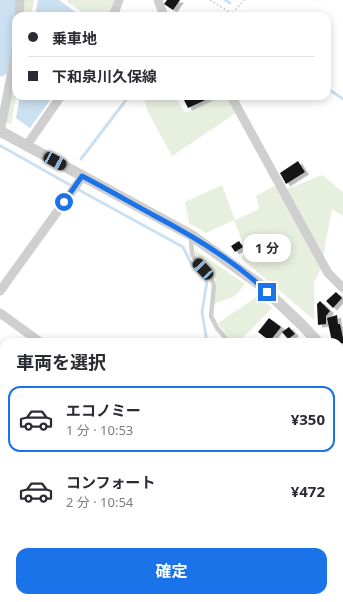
<!DOCTYPE html>
<html lang="ja">
<head>
<meta charset="utf-8">
<style>
	:root { --surface:#fff; --page:#f7f7f7; --text:#2b2b33; --muted:#7c7c81; --line:#e1e1e2; --accent:#1a73e8 }
	body { margin:0; font-family:"Noto Sans","Noto Sans JP",sans-serif; background:var(--page); color:var(--text); height:100vh; display:flex; flex-direction:column; font-size:15px; white-space:nowrap }
	* { box-sizing:border-box; margin:0 }
	p { font-size:13px; color:var(--muted) }
	.icon { flex:none; width:22px; height:22px; fill:none; stroke:currentColor; stroke-width:2; stroke-linecap:round; stroke-linejoin:round }
	.map { position:relative; flex:1; overflow:hidden }
	.details { position:absolute; left:0px; top:338px; width:343px; height:264px; display:flex; flex-direction:column; background:var(--surface); border-radius:12px 12px 0 0; box-shadow:0 2px 10px #0003 }
	.details>* { flex:none }
	.top-card { position:absolute; left:12px; top:12px; width:319px; height:88px; border-radius:12px; box-shadow:0 2px 10px #0003; display:grid; align-content:center; height:88px; padding:0 16px; background:var(--surface) }
	.end { position:absolute; width:18px; height:18px; margin:-9px; border:5px solid #1a73e8; background:#fff; box-shadow:0 0 0 2px #fff }
	.from { border-radius:50% }
	.bubble { position:absolute; height:28px; border-radius:12px; background:var(--surface); box-shadow:0 2px 10px #0003; font-size:13px; font-weight:700; line-height:28px; text-align:center }
	.car { position:absolute; width:12px; height:24px; margin:-12px -6px; border-radius:5px; box-shadow:0 0 3px 1px #0007; background:linear-gradient(#222 24%,#8ab4d8 0 40%,#222 0 76%,#8ab4d8 0 86%,#222 0) }
	.top-card b { display:flex; align-items:center; gap:14px; height:38px; font-size:15px }
	.top-card b+b { border-top:1px solid var(--line) }
	.top-card i { width:10px; height:10px; background:var(--text) }
	ul { padding:0; list-style:none }
	li { display:flex; align-items:center; gap:12px; height:66px; margin:0 8px 6px; padding:0 8px; border:2px solid transparent; border-radius:12px }
	li div { flex:1 }
	li b { display:block; font-size:15px }
	li em { font-style:normal; font-weight:700 }
	li.on { border-color:var(--accent) }
	li>.icon { width:36px; height:36px; stroke-width:1.5 }
	h2 { padding:0 16px; font-size:18px; line-height:48px }
	.primary-button { display:flex; gap:8px; margin-top:auto; padding:8px 16px }
	.primary-button a { flex:1; height:46px; border-radius:12px; background:var(--accent); color:#fff; font-size:16px; font-weight:700; line-height:46px; text-align:center }
	.map>svg:first-child { display:block }
</style>
</head>
<body>
<div class="map">
<svg width="343" height="602" viewBox="0 0 343 602">
	<defs>
		<filter id="shadow"><feDropShadow dx="4" dy="2.5" stdDeviation="0" flood-color="#0004"/></filter>
	</defs>
	<rect width="100%" height="100%" fill="#fff"/>
	<g fill="#e7efdf">
		<path d="M23,0H34L31,16H22Z"/>
		<path d="M68,0H114L108,16H88L67,2Z"/>
		<path d="M16,63V96L11,124L5,122Z"/>
		<path d="M143,96H175L185,113L226,96L236,113L172,156L148,112Z"/>
		<path d="M322,175L343,192V216L332,209L321,268L314,283V320L241,258L246,251L234,220L206,233L189,223L185,202L222,185L235,220L259,209L256,196L276,185L287,189Z"/>
		<path d="M194,249L245,284L235,296L214,304L216,280L197,259Z"/>
		<path d="M258,296L272,308L239,342H232L218,323Z"/>
		<path d="M343,408V438C336,428 339,418 343,408Z"/>
	</g>
	<g fill="#cbe0f0">
		<path d="M38,0H59L81,16H35Z"/>
		<path d="M20,96H53L30,128L16,118Z"/>
	</g>
	<g fill="none" stroke-linecap="round" stroke-linejoin="round">
		<g stroke="#cbe0f0" stroke-width="3">
			<path d="M225,0L230,3"/>
			<path d="M240,13L243,16"/>
			<path d="M327,88L343,99"/>
			<path d="M1,146L70,185"/>
			<path d="M81,159L129,96"/>
			<path d="M79,190L183,247L191,263L207,281L202,312L207,342"/>
			<path d="M0,496L4,499"/>
			<path d="M145,598L150,602"/>
			<path d="M254,602L257,598"/>
		</g>
		<path stroke="#cbe0f0" stroke-width="17" d="M0,68L6,34L8,0"/>
	</g>
	<g fill="#191919" filter="url(#shadow)">
		<path d="M167,0H180L173,10L164,4Z"/>
		<path d="M182,96H214L188,108Z"/>
		<path d="M298,161L305,172L286,184L280,173Z"/>
		<path d="M239,241L243,247L235,252L231,246Z"/>
		<path d="M336,292L342,298L333,308L326,301Z"/>
		<path d="M320,301L330,311L326,316V324L318,325L317,304Z"/>
		<path d="M337,315L338,324H340L343,338V343L339,344V342L336,341L332,342L327,318Z"/>
		<path d="M269,318L281,327L270,341L258,332Z"/>
		<path d="M289,327L295,334L288,339L282,332Z"/>
		<path d="M339,502L343,506V558L339,563Z"/>
		<path d="M343,589V596L338,602H333L336,598H339V594Z"/>
		<path d="M276,598H309L306,602H272Z"/>
	</g>
	<g fill="none" stroke-linecap="round" stroke-linejoin="round">
		<g stroke="#cfcfcf" stroke-width="1.5" stroke-dasharray="2 2" stroke-linecap="butt">
			<path d="M210,0L231,13"/>
			<path d="M230,16L244,0"/>
			<path d="M249,602L252,598"/>
		</g>
		<path stroke="#cfcfcf" stroke-width="4.5" d="M191,237L192,254L196,261L211,277L214,285L211,316L217,328L229,342"/>
		<g stroke="#cfcfcf" stroke-width="9">
			<path d="M158,0L164,16"/>
			<path d="M19,16L20,0"/>
			<path d="M113,16L119,0"/>
			<path d="M231,96L328,273L343,288"/>
			<path d="M0,133L16,50"/>
			<path d="M27,145L61,96"/>
			<path d="M0,291L83,176"/>
			<path d="M0,313L40,342"/>
			<path d="M339,467L343,471"/>
			<path d="M0,594L4,589"/>
		</g>
		<g stroke="#cfcfcf" stroke-width="11">
			<path d="M0,131L191,235L259,284L302,325L318,342"/>
			<path d="M339,367L343,372"/>
		</g>
	</g>
	<g fill="none" stroke-linecap="round" stroke-linejoin="round">
		<path stroke="#1a73e8" stroke-width="5" d="M64,202L82,176C107,189 131,203 155,216C195,237 235,261 267,292"/>
	</g>
</svg>
<i class="end from" style="left:64px;top:202px"></i>
<i class="end" style="left:267px;top:292px"></i>
<div class="bubble" style="left:243px;top:234px;width:48px">1 分</div>
<i class="car" style="left:55px;top:161px;rotate:119deg"></i>
<i class="car" style="left:203px;top:269px;rotate:317deg"></i>
<div class="top-card">
<b><i class="from"></i>乗車地</b>
<b><i></i>下和泉川久保線</b>
</div>
<section class="details">
<h2>車両を選択</h2>
<ul>
<li class="on"><svg class="icon" aria-label="car" viewBox="0 0 24 24"><path d="M5 17H2v-5l4-1 3-4h7l3 4 3 1v5h-3M9 17h6M6 11h13"/><circle cx="7" cy="17" r="2"/><circle cx="17" cy="17" r="2"/></svg><div><b>エコノミー</b><p>1 分 · 10:53</p></div><em>¥350</em></li>
<li><svg class="icon" aria-label="car" viewBox="0 0 24 24"><path d="M5 17H2v-5l4-1 3-4h7l3 4 3 1v5h-3M9 17h6M6 11h13"/><circle cx="7" cy="17" r="2"/><circle cx="17" cy="17" r="2"/></svg><div><b>コンフォート</b><p>2 分 · 10:54</p></div><em>¥472</em></li>
</ul>
<div class="primary-button"><a>確定</a></div>
</section>
</div>
</body>
</html>
